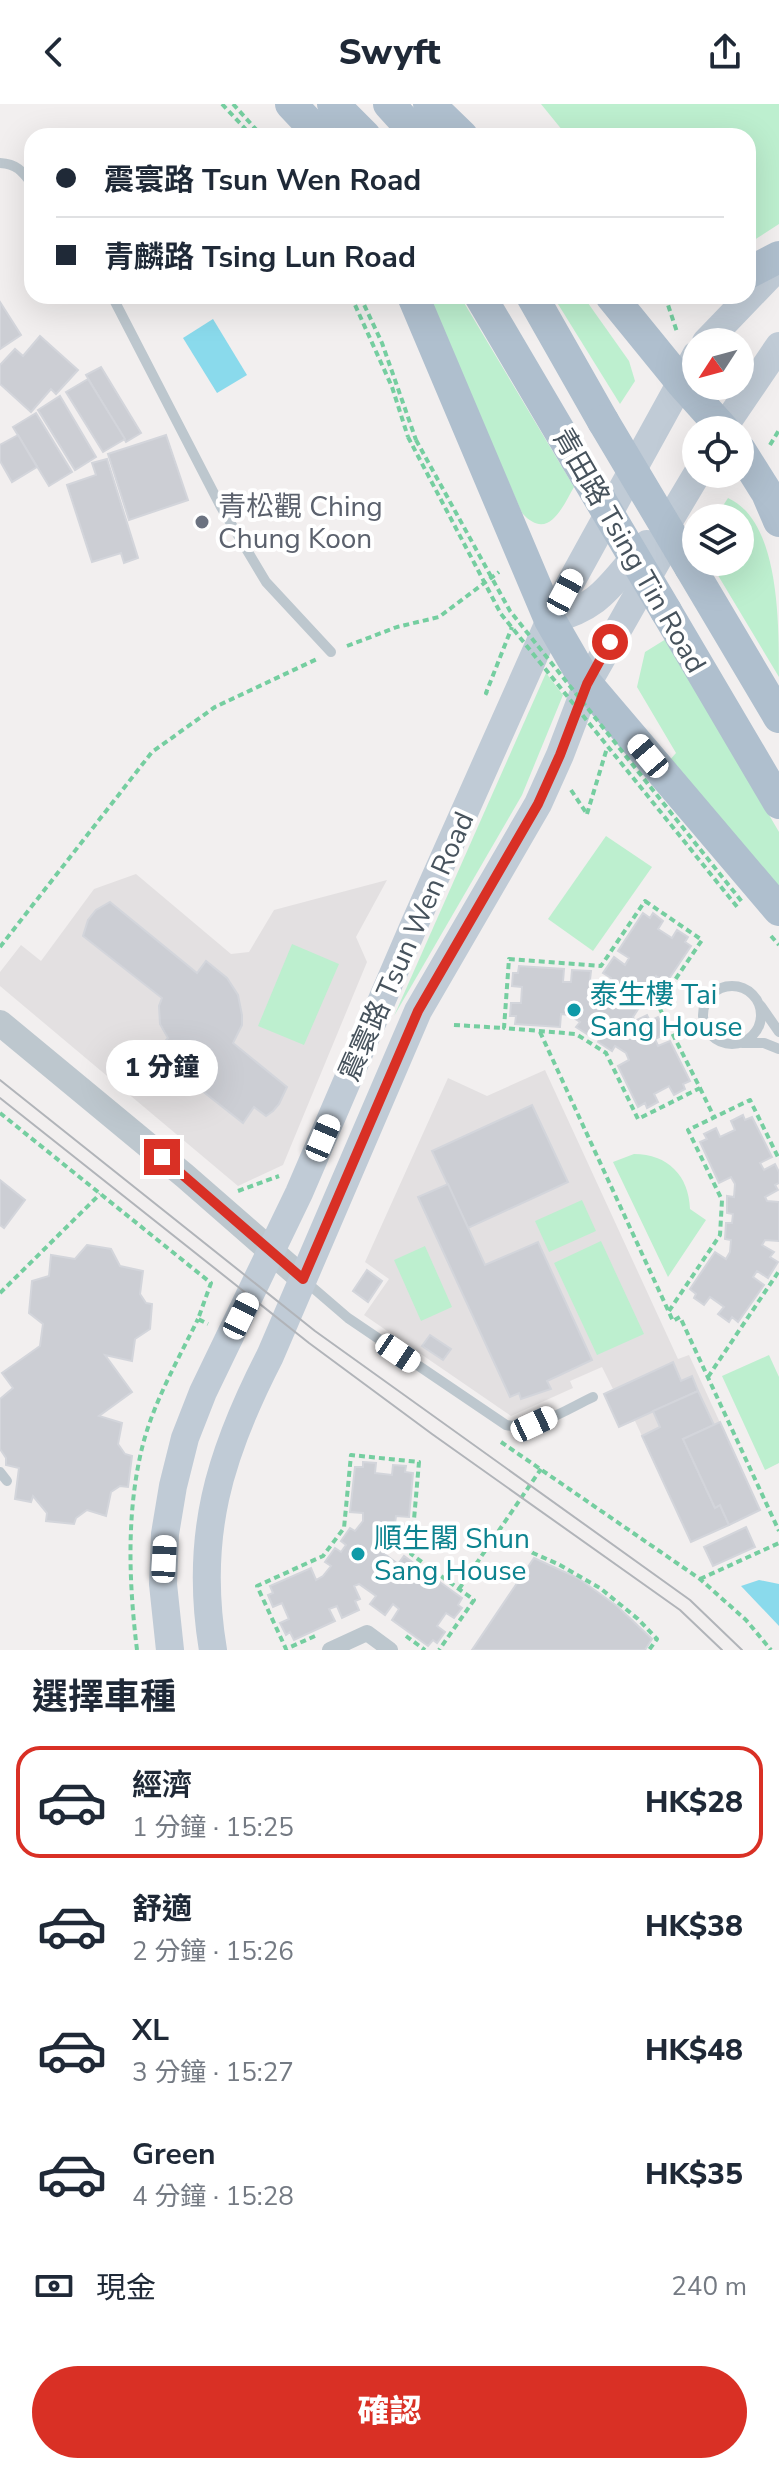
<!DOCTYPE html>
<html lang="zh-TW">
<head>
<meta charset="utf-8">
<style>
	:root { --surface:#fff; --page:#f6f6f7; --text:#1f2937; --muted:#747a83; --line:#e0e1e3; --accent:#d93025 }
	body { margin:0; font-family:"Nunito Sans","Noto Sans TC",sans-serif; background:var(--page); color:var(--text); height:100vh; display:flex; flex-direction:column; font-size:30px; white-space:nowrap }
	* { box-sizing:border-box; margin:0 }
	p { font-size:26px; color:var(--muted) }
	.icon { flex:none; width:44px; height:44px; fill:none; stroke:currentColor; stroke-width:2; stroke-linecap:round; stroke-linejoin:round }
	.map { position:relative; height:1546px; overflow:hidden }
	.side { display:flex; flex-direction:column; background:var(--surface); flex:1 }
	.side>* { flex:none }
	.top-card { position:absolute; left:24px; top:24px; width:732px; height:176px; border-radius:24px; box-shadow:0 8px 32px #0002; display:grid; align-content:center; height:176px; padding:0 32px; background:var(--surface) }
	.needle { width:52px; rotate:234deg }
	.fabs { position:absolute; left:682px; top:224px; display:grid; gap:16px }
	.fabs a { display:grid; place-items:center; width:72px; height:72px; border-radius:50%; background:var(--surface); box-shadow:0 8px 32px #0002; font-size:40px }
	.end { position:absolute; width:36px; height:36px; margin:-18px; border:10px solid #d93025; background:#fff; box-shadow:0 0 0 4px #fff }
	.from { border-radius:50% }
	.bubble { position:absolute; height:56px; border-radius:28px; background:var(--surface); box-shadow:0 8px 32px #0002; font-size:26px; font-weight:800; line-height:56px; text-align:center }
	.car { position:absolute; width:24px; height:48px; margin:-24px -12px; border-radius:10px; box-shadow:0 0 6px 2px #0007; background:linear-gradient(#fff 24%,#345 0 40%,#fff 0 76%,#345 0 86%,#fff 0) }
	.top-card b { display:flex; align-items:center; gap:28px; height:76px; font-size:30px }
	.top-card b+b { border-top:2px solid var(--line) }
	.top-card i { width:20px; height:20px; background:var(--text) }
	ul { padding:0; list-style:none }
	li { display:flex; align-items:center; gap:24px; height:112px; margin:0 16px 12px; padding:0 16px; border:4px solid transparent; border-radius:24px }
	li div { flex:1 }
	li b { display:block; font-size:30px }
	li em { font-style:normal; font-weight:800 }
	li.on { border-color:var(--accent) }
	li>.icon { width:72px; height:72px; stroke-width:1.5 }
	h2 { padding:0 32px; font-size:36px; line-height:96px }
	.pay { display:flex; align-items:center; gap:20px; height:88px; padding:0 32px; font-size:30px }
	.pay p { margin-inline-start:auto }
	.primary-button { display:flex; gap:16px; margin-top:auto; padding:16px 32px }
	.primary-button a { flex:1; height:92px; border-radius:48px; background:var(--accent); color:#fff; font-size:32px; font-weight:800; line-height:92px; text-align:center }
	header { display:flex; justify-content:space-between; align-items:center; height:104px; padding:0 32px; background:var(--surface); font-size:36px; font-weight:800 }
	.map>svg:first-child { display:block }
</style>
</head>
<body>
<header><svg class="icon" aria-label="back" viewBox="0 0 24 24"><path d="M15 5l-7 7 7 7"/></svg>Swyft<svg class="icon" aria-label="share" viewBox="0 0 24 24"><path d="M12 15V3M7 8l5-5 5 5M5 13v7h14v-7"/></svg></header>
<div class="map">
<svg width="779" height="1546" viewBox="0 0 779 1546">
	<rect width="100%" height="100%" fill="#f2efef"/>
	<g fill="#e3e0e1">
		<path d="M136,770L231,850L249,848L274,806L387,776L356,833L367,858L283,1061L238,1082L0,882V868L21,841L41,857L94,785Z"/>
		<path d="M545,966L678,1255L689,1251L760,1406L691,1438L635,1317L619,1323L604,1290L613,1285L602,1263L570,1277L573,1284L511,1312L364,1211L389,1175L365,1158L448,974L487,992Z"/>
	</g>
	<g fill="#bdefcf">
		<path d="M541,0H779V120L748,140V32H567Z"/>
		<path d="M427,192H460L574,383C562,404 548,438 522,409Z"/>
		<path d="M553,192H583L629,257L635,277L620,300Z"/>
		<path d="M728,394C779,417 779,515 779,573L710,458H740V414H715Z"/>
		<path d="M666,535L779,728V786L668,658L676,649L637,583L645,548Z"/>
		<path d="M546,569L563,591L522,691L394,912Z"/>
		<path d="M606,732L652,763L593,847L548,815Z"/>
		<path d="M292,840L339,860L304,941L258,922Z"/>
		<path d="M634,1050C668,1050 689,1072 690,1105L706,1116L668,1173L613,1058Z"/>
		<path d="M582,1096L596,1127L549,1148L535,1117Z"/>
		<path d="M601,1137L644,1230L597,1251L554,1159Z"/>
		<path d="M425,1142L452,1203L421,1217L394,1156Z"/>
		<path d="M769,1251L779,1273V1359L765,1366L722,1272Z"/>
	</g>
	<g fill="#8adaec">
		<path d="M213,215L247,271L217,289L183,234Z"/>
		<path d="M759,1476L779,1480V1522L741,1482Z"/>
	</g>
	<g fill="#ccced4" stroke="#d3d5db" stroke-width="2">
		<path d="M0,198L21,231L0,245Z"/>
		<path d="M40,232L78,266L56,290L51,285L31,308L0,280V261L15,245L23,252Z"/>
		<path d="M101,263L141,329L126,338L86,271Z"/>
		<path d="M88,275L125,335L103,348L66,288Z"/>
		<path d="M60,292L96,353L75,366L38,306Z"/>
		<path d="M36,309L72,368L49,382L13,323Z"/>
		<path d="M18,331L37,363L12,378L0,357V341Z"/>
		<path d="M166,331L188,396L129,416L108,350Z"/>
		<path d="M107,355L138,454L124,459L121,449L92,458L67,381L96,371L92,359Z"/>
		<path d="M110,798L197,869L206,857L227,874L238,891L242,911V921L233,939L287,983L279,1000L273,1007L266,1012L254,1003L243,1019L154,949L168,934L160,920L159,902L162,894L83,832L88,816L96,806Z"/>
		<path d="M643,809L650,814L653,809L663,817L658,825L672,834L677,826L688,833L685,838L691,842L666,879L656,872L651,879L662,886L652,902L644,896L633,913L635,917L647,911L650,917L658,913L667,929L655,935L658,942L670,937L690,977L683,980L685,985L674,991L669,982L654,990L658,998L647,1004L645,999L638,1003L618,962L629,956L626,949L615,942L612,947L598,938L601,932L594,928L590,932L576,923L580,918L569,911L561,910L560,923L515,920L516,912H510L511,899H521L522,883L512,882L513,869H518L519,862L564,865L563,878H571L572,866L591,867L590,876L596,877L595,891H600L611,874L603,869L614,853L625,861L629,854L618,847Z"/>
		<path d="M532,1001L568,1078L468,1124L432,1047Z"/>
		<path d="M743,1011L745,1016L752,1013L772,1053L760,1059L764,1066L775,1060L779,1068V1079L775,1081L778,1086L765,1093L767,1097L779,1098V1137L765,1136L762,1141L774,1148L770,1153L778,1158L768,1174L757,1167L753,1173L764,1181L738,1218L732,1213L729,1218L718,1210L724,1203L710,1193L704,1201L694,1194L696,1190L690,1185L715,1148L726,1155L730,1148L731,1136L725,1135L726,1119H732L733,1110L727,1109V1092L734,1093L735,1080L731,1073L719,1079L700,1038L707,1035L704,1030L716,1024L720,1033L735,1026L731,1017Z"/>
		<path d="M0,1076L25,1096L4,1124L0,1121Z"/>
		<path d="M448,1080L485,1161L538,1138L592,1256L547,1277L551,1285L521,1295L519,1289L510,1293L418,1093Z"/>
		<path d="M87,1141L111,1145L120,1162L143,1167L140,1190L146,1199L152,1200L150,1225L135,1235L132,1257L105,1251L132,1288L99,1312L122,1319L118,1340L125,1350L132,1352L128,1383L120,1382L111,1388L106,1412L87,1406L76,1414L74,1420L46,1417L47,1409L33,1392L31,1398L15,1395L19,1364L6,1361V1354L0,1345V1295L13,1284L2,1269L40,1242L43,1220L29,1209L32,1177L49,1172L51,1151L75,1155Z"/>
		<path d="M367,1166L382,1177L368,1198L353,1187Z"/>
		<path d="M430,1231L451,1245L443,1256L422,1242Z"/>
		<path d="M673,1258L681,1277L692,1272L698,1287L619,1323L604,1290Z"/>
		<path d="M698,1287L714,1321L683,1335L715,1404L720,1401L729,1421L691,1438L642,1332L660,1323L653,1307Z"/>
		<path d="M720,1318L760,1406L729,1421L720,1401L715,1404L683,1335Z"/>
		<path d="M363,1358L376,1359L375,1369L392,1371L393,1361L406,1362L405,1368L413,1369L409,1413L396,1412L395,1420L408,1421L406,1440L397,1439L396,1445L382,1443V1448L398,1460L404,1452L419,1463L412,1474L418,1478L426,1468L462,1494L458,1501L462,1504L454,1514L446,1509L437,1522L445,1528L437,1539L433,1536L428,1542L392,1516L399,1505L393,1500L385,1511L370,1500L376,1492L359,1480L354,1482L360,1495L355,1497L359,1506L342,1514L337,1502L329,1505L335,1517L294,1536L290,1528L286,1531L280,1519L289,1515L282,1499L273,1503L268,1491L273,1489L270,1482L311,1464L316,1476L323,1472L331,1462L325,1458L335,1444L341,1448L346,1441L341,1437L350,1424L355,1427L363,1417V1409L350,1408L355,1363H363Z"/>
		<path d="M746,1423L755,1443L713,1462L704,1443Z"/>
		<path d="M534,1454L578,1474L617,1502L652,1535L645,1546H472Z"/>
	</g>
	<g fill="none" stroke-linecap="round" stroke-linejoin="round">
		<g stroke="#75cea0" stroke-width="4" stroke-dasharray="6 4" stroke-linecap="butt">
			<path d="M222,0L252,32"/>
			<path d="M233,0L262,32"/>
			<path d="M351,192L392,283L408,333"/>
			<path d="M360,192L382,239L416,336"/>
			<path d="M665,192L677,228"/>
			<path d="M770,341L779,326"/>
			<path d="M347,542L397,523L439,513L499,468"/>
			<path d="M488,590L486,589L512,523"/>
			<path d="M571,686L587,710"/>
			<path d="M587,710L607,644"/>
			<path d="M645,797L702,836L658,901L700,984L638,1015L606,949L576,930L504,924L509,855L601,862Z"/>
			<path d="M771,832L779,841"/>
			<path d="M0,843L152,648L215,603L317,555"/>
			<path d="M454,921L504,924"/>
			<path d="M540,928L673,1217L680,1213L779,1427"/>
			<path d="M700,984L714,1013"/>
			<path d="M0,1009L211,1179L198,1215L208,1220"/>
			<path d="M238,1087L279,1072"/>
			<path d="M0,1189L100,1090"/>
			<path d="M669,1207L720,1131L722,1096L688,1026L750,996L779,1055"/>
			<path d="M708,1273L779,1167"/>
			<path d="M501,1338L700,1475L746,1516L771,1546"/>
			<path d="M499,1426L533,1449L558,1460L600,1484L638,1515L657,1535L649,1546"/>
			<path d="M700,1475L779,1439"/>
			<path d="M459,1485L541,1365"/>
			<path d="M315,1532L286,1545L257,1482L323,1452L344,1424L351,1351L419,1358L411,1450L474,1496L439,1546"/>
			<path d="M406,1532L425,1546"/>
			<path d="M137,1546C129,1480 126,1410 142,1344C153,1299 178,1256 198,1215"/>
		</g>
		<g stroke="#bdc7ce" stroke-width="10">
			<path d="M0,59C17,60 22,67 32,80"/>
			<path d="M112,192L221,403L266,478L331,548"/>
			<circle cx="732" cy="911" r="29"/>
			<path d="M761,902L779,928"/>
			<path d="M742,939H764L779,945"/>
			<path d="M305,1177L348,1214L506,1321C536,1327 567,1305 593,1293"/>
			<path d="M0,1368L7,1377"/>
		</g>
		<path stroke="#bdc7ce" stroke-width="16" d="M330,1546L367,1529L390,1546"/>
		<path stroke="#bdc7ce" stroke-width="26" d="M0,919L185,1072L303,1175"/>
		<g stroke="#c0cbd6" stroke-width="28">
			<path d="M706,238L779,162"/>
			<path d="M722,326L779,242"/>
			<path d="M550,516C605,502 611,477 647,440"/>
			<path d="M170,1546L163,1480L165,1430L173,1382L185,1334L203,1288L299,1089L415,819L550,516L696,251"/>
			<path d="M213,1546C194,1433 219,1351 270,1252L418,907L538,700L560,651L587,580L658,455L669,417L697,370"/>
		</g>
		<g stroke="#afbfce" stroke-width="32">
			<path d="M291,0L321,32"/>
			<path d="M333,0L365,32"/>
			<path d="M389,0L418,32"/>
			<path d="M429,0L462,32"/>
			<path d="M748,169L779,153"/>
			<path d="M413,192L550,516L587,580L779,806"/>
			<path d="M480,192L576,355"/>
			<path d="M532,192L603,317"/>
			<path d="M611,192L681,278L724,326"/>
			<path d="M740,346L767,389L779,417"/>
			<path d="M690,463L779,613"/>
			<path d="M666,507L779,699"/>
		</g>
		<g stroke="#b1b4b9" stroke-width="2">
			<path d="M0,976L315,1227L690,1496L742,1546"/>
			<path d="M0,994L309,1239L432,1330L680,1506L722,1546"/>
		</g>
		<g stroke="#75cea0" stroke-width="4" stroke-dasharray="6 4" stroke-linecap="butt">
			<path d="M408,333L501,510L738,804"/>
			<path d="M416,336L510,507L743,799"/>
		</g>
		<g stroke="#afbfce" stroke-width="32">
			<path d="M603,317L690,463"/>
			<path d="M576,355L666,507"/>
		</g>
	</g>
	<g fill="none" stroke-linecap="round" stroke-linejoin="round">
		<path stroke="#d93025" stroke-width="10" d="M162,1053L303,1175L418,907L538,700L560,651L587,580L610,538"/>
	</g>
	<circle fill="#6b7280" stroke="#fff" stroke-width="3" cx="202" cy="418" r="8"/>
	<g fill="#0f9aa8" stroke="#fff" stroke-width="3">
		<circle cx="574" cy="906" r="8"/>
		<circle cx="358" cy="1450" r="8"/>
	</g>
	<g text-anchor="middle" stroke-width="8" stroke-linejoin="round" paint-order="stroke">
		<g font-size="28" fill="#5b616d" stroke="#fff" text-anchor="start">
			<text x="218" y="412">青松觀 Ching<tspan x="218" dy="32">Chung Koon</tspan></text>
		</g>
		<g font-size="28" fill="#47535d" stroke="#fff">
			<text transform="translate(630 446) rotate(60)" y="10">青田路 Tsing Tin Road</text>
			<text transform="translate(406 842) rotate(-66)" y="10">震寰路 Tsun Wen Road</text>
		</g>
		<g font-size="28" fill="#0d838f" stroke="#fff" text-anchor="start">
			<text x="590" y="900">泰生樓 Tai<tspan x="590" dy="32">Sang House</tspan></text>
			<text x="374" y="1444">順生閣 Shun<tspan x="374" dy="32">Sang House</tspan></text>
		</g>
	</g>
</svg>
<div class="fabs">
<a><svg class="needle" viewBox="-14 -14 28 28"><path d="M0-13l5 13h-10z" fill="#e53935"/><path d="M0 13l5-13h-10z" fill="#747a83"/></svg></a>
<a><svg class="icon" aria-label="locate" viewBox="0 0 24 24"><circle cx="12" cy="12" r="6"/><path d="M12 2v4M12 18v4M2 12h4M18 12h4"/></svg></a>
<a><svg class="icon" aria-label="layers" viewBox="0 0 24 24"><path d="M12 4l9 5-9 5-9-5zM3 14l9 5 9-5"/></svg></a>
</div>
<i class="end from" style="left:610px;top:538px"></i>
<i class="end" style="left:162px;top:1053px"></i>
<div class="bubble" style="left:106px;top:936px;width:112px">1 分鐘</div>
<i class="car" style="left:565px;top:488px;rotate:28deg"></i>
<i class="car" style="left:648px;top:652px;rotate:320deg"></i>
<i class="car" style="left:323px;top:1034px;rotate:23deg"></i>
<i class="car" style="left:241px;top:1212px;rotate:26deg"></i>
<i class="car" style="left:398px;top:1249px;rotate:124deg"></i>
<i class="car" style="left:534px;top:1320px;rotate:65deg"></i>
<i class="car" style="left:164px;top:1455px;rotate:3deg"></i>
<div class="top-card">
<b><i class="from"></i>震寰路 Tsun Wen Road</b>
<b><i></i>青麟路 Tsing Lun Road</b>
</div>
</div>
<section class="side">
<h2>選擇車種</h2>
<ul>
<li class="on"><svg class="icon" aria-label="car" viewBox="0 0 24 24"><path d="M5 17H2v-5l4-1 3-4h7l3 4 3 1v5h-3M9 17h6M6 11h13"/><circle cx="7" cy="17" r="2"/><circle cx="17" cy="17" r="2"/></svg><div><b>經濟</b><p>1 分鐘 · 15:25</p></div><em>HK$28</em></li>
<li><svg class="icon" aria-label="car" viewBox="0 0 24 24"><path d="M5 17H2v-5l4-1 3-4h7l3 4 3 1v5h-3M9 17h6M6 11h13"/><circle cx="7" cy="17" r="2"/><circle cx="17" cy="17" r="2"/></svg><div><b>舒適</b><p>2 分鐘 · 15:26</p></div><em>HK$38</em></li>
<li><svg class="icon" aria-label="car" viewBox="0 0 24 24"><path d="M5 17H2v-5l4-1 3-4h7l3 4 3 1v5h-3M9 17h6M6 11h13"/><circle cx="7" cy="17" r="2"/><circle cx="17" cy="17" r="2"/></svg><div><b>XL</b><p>3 分鐘 · 15:27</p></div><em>HK$48</em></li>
<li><svg class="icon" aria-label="car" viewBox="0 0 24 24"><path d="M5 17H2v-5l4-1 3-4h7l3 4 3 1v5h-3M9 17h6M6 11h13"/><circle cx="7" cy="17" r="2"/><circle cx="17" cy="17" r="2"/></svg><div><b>Green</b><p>4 分鐘 · 15:28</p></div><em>HK$35</em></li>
</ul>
<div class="pay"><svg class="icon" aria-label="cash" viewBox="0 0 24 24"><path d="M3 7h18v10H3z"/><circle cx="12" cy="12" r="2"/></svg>現金<p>240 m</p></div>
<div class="primary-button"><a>確認</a></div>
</section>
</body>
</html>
